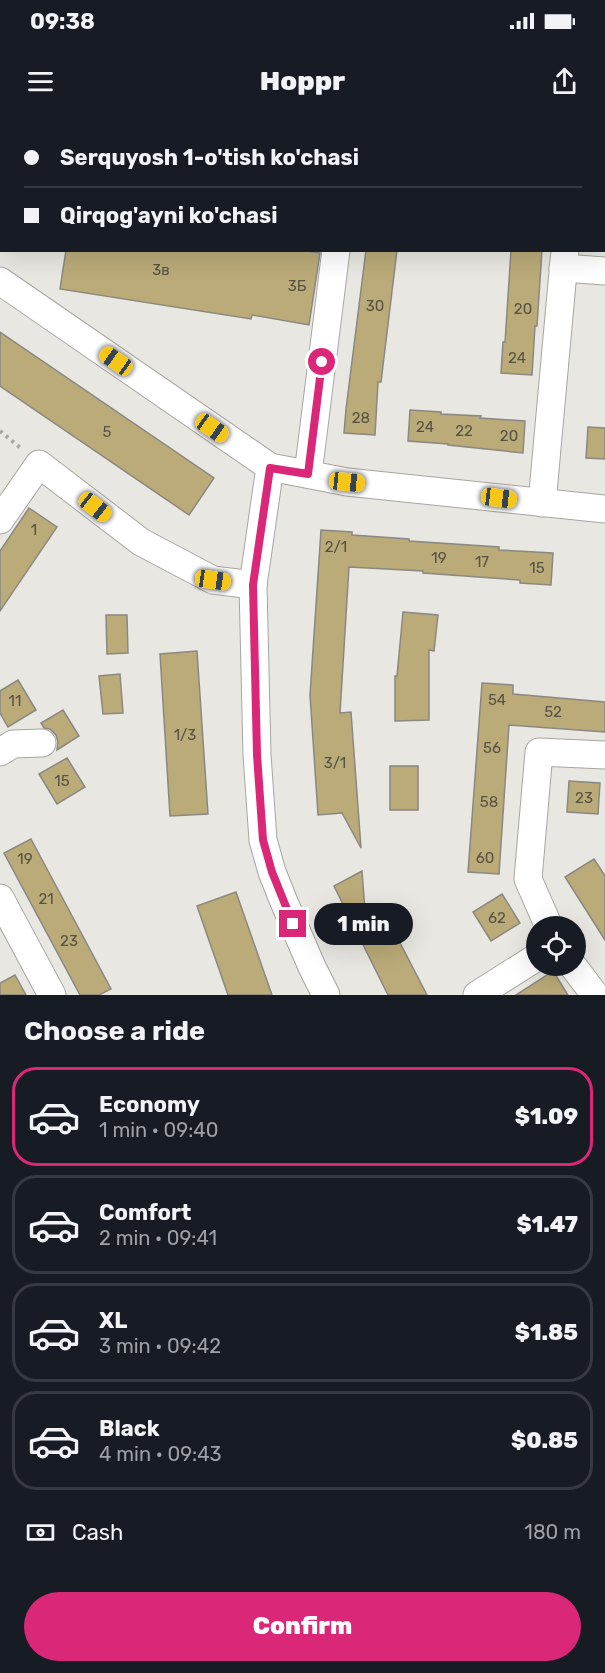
<!DOCTYPE html>
<html lang="en">
<head>
<meta charset="utf-8">
<style>
	:root { --surface:#171b24; --page:#242831; --text:#f1f3f6; --muted:#9ea1a6; --line:#363941; --accent:#db2777 }
	body { margin:0; font-family:Rubik,sans-serif; background:var(--page); color:var(--text); height:100vh; display:flex; flex-direction:column; font-size:22px; white-space:nowrap }
	* { box-sizing:border-box; margin:0 }
	p { font-size:20px; color:var(--muted) }
	.icon { flex:none; width:33px; height:33px; fill:none; stroke:currentColor; stroke-width:2; stroke-linecap:round; stroke-linejoin:round }
	.map { position:relative; height:875px; overflow:hidden }
	.sheet { display:flex; flex-direction:column; background:var(--surface); flex:1 }
	.sheet>* { flex:none }
	.guide { position:absolute; left:0px; top:0px; width:606px; height:132px; box-shadow:0 6px 24px #0002; display:grid; align-content:center; height:132px; padding:0 24px; background:var(--surface) }
	.controls { position:absolute; left:526px; top:796px; display:grid; gap:12px }
	.controls a { display:grid; place-items:center; width:60px; height:60px; border-radius:50%; background:var(--surface); box-shadow:0 6px 24px #0002; font-size:30px }
	.end { position:absolute; width:27px; height:27px; margin:-14px; border:8px solid #db2777; background:#fff; box-shadow:0 0 0 3px #fff }
	.from { border-radius:50% }
	.bubble { position:absolute; height:42px; border-radius:21px; background:var(--surface); box-shadow:0 6px 24px #0002; font-size:20px; font-weight:800; line-height:42px; text-align:center }
	.car { position:absolute; width:18px; height:36px; margin:-18px -9px; border-radius:8px; box-shadow:0 0 4px 2px #0007; background:linear-gradient(#f5c518 24%,#345 0 40%,#f5c518 0 76%,#345 0 86%,#f5c518 0) }
	.guide b { display:flex; align-items:center; gap:21px; height:57px; font-size:22px }
	.guide b+b { border-top:2px solid var(--line) }
	.guide i { width:15px; height:15px; background:var(--text) }
	ul { padding:0; list-style:none }
	li { display:flex; align-items:center; gap:18px; height:99px; margin:0 12px 9px; padding:0 12px; border:3px solid var(--line); border-radius:24px }
	li div { flex:1 }
	li b { display:block; font-size:22px }
	li em { font-style:normal; font-weight:800 }
	li.current { border-color:var(--accent) }
	li>.icon { width:54px; height:54px; stroke-width:1.5 }
	h2 { padding:0 24px; font-size:27px; line-height:72px }
	.pay { display:flex; align-items:center; gap:15px; height:66px; padding:0 24px; font-size:22px }
	.pay p { margin-inline-start:auto }
	.primary-button { display:flex; gap:12px; margin-top:auto; padding:12px 24px }
	.primary-button a { flex:1; height:69px; border-radius:36px; background:var(--accent); color:#fff; font-size:24px; font-weight:800; line-height:69px; text-align:center }
	.status { display:flex; justify-content:space-between; align-items:center; height:42px; padding:0 30px; background:var(--surface); direction:ltr }
	.status svg { height:16px; fill:currentColor }
	header { display:flex; justify-content:space-between; align-items:center; height:78px; padding:0 24px; background:var(--surface); font-size:27px; font-weight:800 }
	.map>svg:first-child { display:block }
</style>
</head>
<body>
<div class="status"><b>09:38</b><svg viewBox="0 0 49 12"><path d="M0 12V9h3v3zM5 12V6h3v6zM10 12V3h3v9zM15 12V0h3v12zM26 1h20v11H26zM47 4h2v5h-2z"/></svg></div>
<header><svg class="icon" aria-label="menu" viewBox="0 0 24 24"><path d="M4 6h16M4 12h16M4 18h16"/></svg>Hoppr<svg class="icon" aria-label="share" viewBox="0 0 24 24"><path d="M12 15V3M7 8l5-5 5 5M5 13v7h14v-7"/></svg></header>
<div class="map">
<svg width="605" height="875" viewBox="0 0 605 875">
	<rect width="100%" height="100%" fill="#e9e7e1"/>
	<g fill="#bbab79" stroke="#8a8882" stroke-width="1.5">
		<path d="M66,130H302L320,133L309,205L252,195L251,199L60,169Z"/>
		<path d="M366,130H397L381,262H378L375,315L344,313L346,289Z"/>
		<path d="M511,130H542L537,206H535L532,255L501,253L503,222H505Z"/>
		<path d="M0,212L214,358L189,395L0,266Z"/>
		<path d="M410,290L441,292V294L481,296L480,298L525,301L523,333L448,325V324L408,321Z"/>
		<path d="M588,307L605,308V339L586,338Z"/>
		<path d="M29,388L57,407L0,491V431Z"/>
		<path d="M321,410L352,412V415L409,419V421L499,427V430L553,433L551,465L520,463V460L423,453V451L349,447L340,593L351,592L361,728L342,693L318,695L310,575Z"/>
		<path d="M403,492L438,495L434,531L429,530V600L395,601V556H397Z"/>
		<path d="M106,495H127L128,533L107,534Z"/>
		<path d="M197,531L208,694L170,696L160,534Z"/>
		<path d="M120,554L123,593L103,594L99,556Z"/>
		<path d="M18,560L36,590L8,607L0,593V571Z"/>
		<path d="M482,563L513,565V574L605,582V612L509,605L499,754L468,752Z"/>
		<path d="M63,590L79,616L57,630L58,622L56,615L50,609L44,608L41,603Z"/>
		<path d="M67,638L85,667L57,684L39,654Z"/>
		<rect x="390" y="646" width="28" height="44"/>
		<path d="M569,661L600,663L598,694L567,692Z"/>
		<path d="M31,719L111,869L99,875H80L4,733Z"/>
		<path d="M594,739L605,756V820L565,757Z"/>
		<path d="M362,751L365,791L383,790L427,875H388L334,766Z"/>
		<path d="M236,772L272,875H228L197,786Z"/>
		<path d="M502,774L520,803L491,821L473,792Z"/>
		<path d="M553,851L568,875H516Z"/>
		<path d="M15,855L26,875H0V863Z"/>
	</g>
	<g fill="none" stroke-linecap="round" stroke-linejoin="round">
		<g stroke="#a7a5a0" stroke-width="29">
			<g id="minor">
				<path d="M506,0L507,2"/>
				<path d="M351,2L353,0"/>
				<path d="M604,40H605"/>
				<path d="M563,148L605,151"/>
				<path d="M0,161L270,347L347,362L605,389"/>
				<path d="M270,347L253,465L257,635L263,720L272,752L284,782L312,847L326,875"/>
				<path d="M308,354L336,130"/>
				<path d="M542,383L565,130"/>
				<path d="M0,400L39,344L141,422L213,460L253,465"/>
				<path d="M0,632L13,624L42,623"/>
				<path d="M0,778L52,875"/>
				<path d="M549,807L528,759L539,632L605,635"/>
				<path d="M573,846L595,875"/>
				<path d="M477,875L537,837"/>
			</g>
		</g>
		<path stroke="#a9a7a2" stroke-width="4" stroke-dasharray="3 4.5" stroke-linecap="butt" d="M0,311L23,330"/>
		<use href="#minor" stroke="#fff" stroke-width="27"/>
	</g>
	<g fill="none" stroke-linecap="round" stroke-linejoin="round">
		<path stroke="#db2777" stroke-width="8" d="M293,804L272,752L263,720L257,635L253,465L270,348L308,354L322,242"/>
	</g>
	<g text-anchor="middle" stroke-width="4.5" stroke-linejoin="round" paint-order="stroke">
		<g font-size="15" fill="#575244">
			<text x="161" y="155">3в</text>
			<text x="297" y="171">3Б</text>
			<text x="375" y="191">30</text>
			<text x="523" y="194">20</text>
			<text x="517" y="243">24</text>
			<text x="361" y="303">28</text>
			<text x="425" y="312">24</text>
			<text x="464" y="316">22</text>
			<text x="107" y="317">5</text>
			<text x="509" y="321">20</text>
			<text x="34" y="415">1</text>
			<text x="336" y="432">2/1</text>
			<text x="439" y="443">19</text>
			<text x="482" y="447">17</text>
			<text x="537" y="453">15</text>
			<text x="497" y="585">54</text>
			<text x="15" y="586">11</text>
			<text x="553" y="597">52</text>
			<text x="185" y="620">1/3</text>
			<text x="492" y="633">56</text>
			<text x="335" y="648">3/1</text>
			<text x="62" y="666">15</text>
			<text x="584" y="683">23</text>
			<text x="489" y="687">58</text>
			<text x="485" y="743">60</text>
			<text x="25" y="744">19</text>
			<text x="46" y="784">21</text>
			<text x="497" y="803">62</text>
			<text x="69" y="826">23</text>
		</g>
	</g>
</svg>
<div class="controls">
<a><svg class="icon" aria-label="locate" viewBox="0 0 24 24"><circle cx="12" cy="12" r="6"/><path d="M12 2v4M12 18v4M2 12h4M18 12h4"/></svg></a>
</div>
<i class="end from" style="left:322px;top:242px"></i>
<i class="end" style="left:293px;top:804px"></i>
<div class="bubble" style="left:314px;top:783px;width:99px">1 min</div>
<i class="car" style="left:116px;top:241px;rotate:305deg"></i>
<i class="car" style="left:212px;top:308px;rotate:125deg"></i>
<i class="car" style="left:347px;top:362px;rotate:96deg"></i>
<i class="car" style="left:499px;top:378px;rotate:97deg"></i>
<i class="car" style="left:95px;top:387px;rotate:128deg"></i>
<i class="car" style="left:213px;top:460px;rotate:98deg"></i>
<div class="guide">
<b><i class="from"></i>Serquyosh 1-o'tish ko'chasi</b>
<b><i></i>Qirqog'ayni ko'chasi</b>
</div>
</div>
<section class="sheet">
<h2>Choose a ride</h2>
<ul>
<li class="current"><svg class="icon" aria-label="car" viewBox="0 0 24 24"><path d="M5 17H2v-5l4-1 3-4h7l3 4 3 1v5h-3M9 17h6M6 11h13"/><circle cx="7" cy="17" r="2"/><circle cx="17" cy="17" r="2"/></svg><div><b>Economy</b><p>1 min · 09:40</p></div><em>$1.09</em></li>
<li><svg class="icon" aria-label="car" viewBox="0 0 24 24"><path d="M5 17H2v-5l4-1 3-4h7l3 4 3 1v5h-3M9 17h6M6 11h13"/><circle cx="7" cy="17" r="2"/><circle cx="17" cy="17" r="2"/></svg><div><b>Comfort</b><p>2 min · 09:41</p></div><em>$1.47</em></li>
<li><svg class="icon" aria-label="car" viewBox="0 0 24 24"><path d="M5 17H2v-5l4-1 3-4h7l3 4 3 1v5h-3M9 17h6M6 11h13"/><circle cx="7" cy="17" r="2"/><circle cx="17" cy="17" r="2"/></svg><div><b>XL</b><p>3 min · 09:42</p></div><em>$1.85</em></li>
<li><svg class="icon" aria-label="car" viewBox="0 0 24 24"><path d="M5 17H2v-5l4-1 3-4h7l3 4 3 1v5h-3M9 17h6M6 11h13"/><circle cx="7" cy="17" r="2"/><circle cx="17" cy="17" r="2"/></svg><div><b>Black</b><p>4 min · 09:43</p></div><em>$0.85</em></li>
</ul>
<div class="pay"><svg class="icon" aria-label="cash" viewBox="0 0 24 24"><path d="M3 7h18v10H3z"/><circle cx="12" cy="12" r="2"/></svg>Cash<p>180 m</p></div>
<div class="primary-button"><a>Confirm</a></div>
</section>
</body>
</html>
